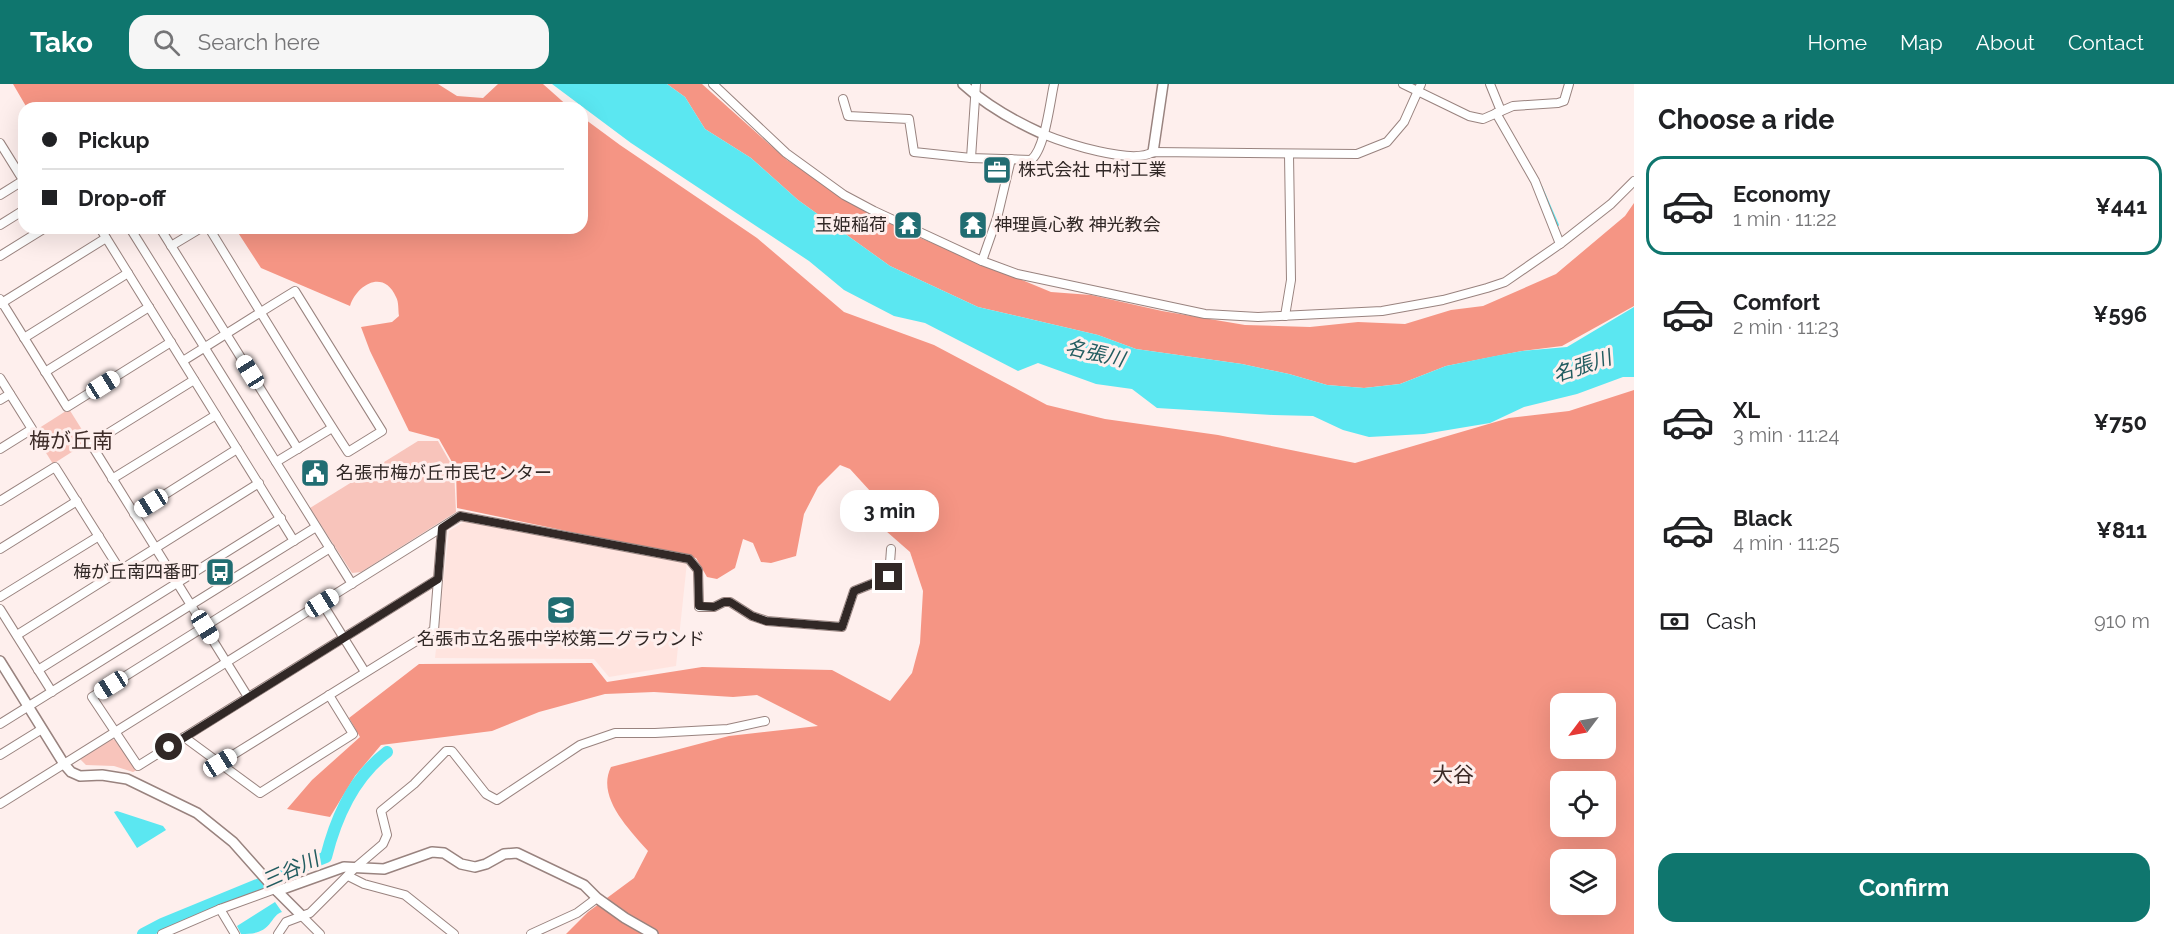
<!DOCTYPE html>
<html lang="en">
<head>
<meta charset="utf-8">
<style>
	:root { --surface:#fff; --page:#f6f6f6; --text:#202124; --muted:#757577; --line:#e0e0e0; --accent:#0f766e }
	body { margin:0; font-family:Raleway,"Noto Sans JP",sans-serif; background:var(--page); color:var(--text); height:100vh; display:flex; flex-direction:column; font-size:22px; white-space:nowrap }
	* { box-sizing:border-box; margin:0 }
	p { font-size:20px; color:var(--muted) }
	.icon { flex:none; width:33px; height:33px; fill:none; stroke:currentColor; stroke-width:2; stroke-linecap:round; stroke-linejoin:round }
	.map { position:relative; flex:1; overflow:hidden }
	.details { display:flex; flex-direction:column; background:var(--surface); width:540px }
	.details>* { flex:none }
	.guide { position:absolute; left:18px; top:18px; width:570px; height:132px; border-radius:18px; box-shadow:0 6px 24px #0002; display:grid; align-content:center; height:132px; padding:0 24px; background:var(--surface) }
	.needle { width:39px; rotate:238deg }
	.buttons { position:absolute; left:1550px; top:609px; display:grid; gap:12px }
	.buttons a { display:grid; place-items:center; width:66px; height:66px; border-radius:12px; background:var(--surface); box-shadow:0 6px 24px #0002; font-size:30px }
	.end { position:absolute; width:27px; height:27px; margin:-14px; border:8px solid #312826; background:#fff; box-shadow:0 0 0 3px #fff }
	.from { border-radius:50% }
	.bubble { position:absolute; height:42px; border-radius:18px; background:var(--surface); box-shadow:0 6px 24px #0002; font-size:20px; font-weight:700; line-height:42px; text-align:center }
	.car { position:absolute; width:18px; height:36px; margin:-18px -9px; border-radius:8px; box-shadow:0 0 4px 2px #0007; background:linear-gradient(#fff 24%,#345 0 40%,#fff 0 76%,#345 0 86%,#fff 0) }
	.guide b { display:flex; align-items:center; gap:21px; height:57px; font-size:22px }
	.guide b+b { border-top:2px solid var(--line) }
	.guide i { width:15px; height:15px; background:var(--text) }
	ul { padding:0; list-style:none }
	li { display:flex; align-items:center; gap:18px; height:99px; margin:0 12px 9px; padding:0 12px; border:3px solid transparent; border-radius:18px }
	li div { flex:1 }
	li b { display:block; font-size:22px }
	li em { font-style:normal; font-weight:700 }
	li.selected { border-color:var(--accent) }
	li>.icon { width:54px; height:54px; stroke-width:1.5 }
	h2 { padding:0 24px; font-size:27px; line-height:72px }
	.pay { display:flex; align-items:center; gap:15px; height:66px; padding:0 24px; font-size:22px }
	.pay p { margin-inline-start:auto }
	.button { display:flex; gap:12px; margin-top:auto; padding:12px 24px }
	.button a { flex:1; height:69px; border-radius:18px; background:var(--accent); color:#fff; font-size:24px; font-weight:700; line-height:69px; text-align:center }
	header { display:flex; align-items:center; gap:36px; box-sizing:border-box; height:84px; padding:0 30px; background:var(--accent); color:#fff }
	header strong { font-size:28px }
	nav { display:flex; gap:33px; margin-inline-start:auto; font-size:21px }
	.search { width:420px; height:54px; background:var(--page); display:flex; align-items:center; gap:15px; box-sizing:border-box; padding:0 21px; border-radius:18px; color:var(--muted); font-size:22px }
	main { display:flex; flex:1; min-height:0 }
	.map>svg:first-child { display:block }
</style>
</head>
<body>
<header>
<strong>Tako</strong>
<div class="search"><svg class="icon" aria-label="search" viewBox="0 0 24 24"><circle cx="10" cy="10" r="6"/><path d="M15 15l6 6"/></svg>Search here</div>
<nav><a>Home</a><a>Map</a><a>About</a><a>Contact</a></nav>
</header>
<main>
<div class="map">
<svg width="1634" height="850" viewBox="0 0 1634 850">
	<rect width="100%" height="100%" fill="#feefed"/>
	<path fill="#ffe4df" d="M470,434L687,478L676,582L609,593L594,575L435,574L449,447Z"/>
	<g fill="#f8c4bb">
		<path d="M69,325L89,357L53,380L33,348Z"/>
		<path d="M418,357H438L454,385L456,428L361,488L352,489L310,424Z"/>
		<path d="M110,654L115,656L137,686L133,688L114,682L86,681L79,674Z"/>
	</g>
	<g fill="#f59584" fill-rule="evenodd">
		<path d="M13,0H438L457,12L483,14L498,0H543L570,24H102L98,21L91,24H27Z"/>
		<path d="M667,0H702L787,76L849,117L918,153L1051,208L1091,211L1162,227L1245,241L1310,243L1358,238L1405,240L1451,226L1483,222L1556,190L1625,132L1634,119V222L1562,262L1522,267L1446,282L1400,300L1364,304L1327,301L1289,290L1242,280L1136,265L1098,251L978,223L890,182L798,116L751,74L705,45L685,13Z"/>
		<path d="M582,33L620,61L757,154L844,228L934,261L1047,321L1105,335L1218,351L1355,379L1509,334L1569,327L1634,306V850H566L588,828L634,794L648,767C629,745 596,713 611,683L729,652L818,642L757,611L733,613L654,608L605,610L539,628L492,647L381,661L355,692L330,733L287,725L312,696L360,653L349,634L419,580L592,579L607,598L702,583L832,586L890,617L912,589L920,559L923,507L910,468L878,440L871,408L850,385L840,381L818,403L804,430L796,472L771,479L761,478L753,459L743,455L735,484L717,495L707,493L696,474L457,424L456,385L439,355L409,347L370,267L361,243L392,238L399,232C398,226 399,218 396,213C384,185 357,200 350,222L261,184L235,144H582ZM1560,620H1605V664H1560ZM1560,698H1605V742H1560ZM1560,776H1605V820H1560Z"/>
	</g>
	<g fill="#5be7f1">
		<path d="M552,0H667L685,13L705,45L751,74L798,116L890,182L978,223L1098,251L1136,265L1242,280L1289,290L1327,301L1364,304L1400,300L1446,282L1495,272L1522,267L1567,263L1634,223V293H1623L1577,310L1524,323L1490,339L1424,350L1369,353L1343,346L1313,332L1273,331L1157,324L1132,305L1096,300L1038,279L1018,287L925,239L894,232L844,206L809,177L631,59Z"/>
		<path d="M117,727L163,742L166,746L137,764L114,728Z"/>
		<path d="M275,818L282,828C276,830 275,833 271,838C263,849 254,850 241,850L237,842Z"/>
	</g>
	<g fill="none" stroke-linecap="round" stroke-linejoin="round">
		<path stroke="#5be7f1" stroke-width="2" d="M1541,102L1558,141"/>
		<path stroke="#5be7f1" stroke-width="12" d="M143,850L162,840L326,773C336,733 353,694 387,668"/>
		<g stroke="#99837f" stroke-width="10">
			<g id="minor">
				<path d="M713,0L786,69L844,111L874,127L982,177L1017,190L1205,230L1258,233L1382,227L1443,216L1487,204L1505,198L1560,160L1611,120L1634,97"/>
				<path d="M1403,0L1469,32L1483,35L1513,22L1558,19L1564,17L1569,0"/>
				<path d="M1490,0L1501,27"/>
				<path d="M843,15L848,32L909,35L914,68L971,74L1031,76C1045,65 1050,18 1054,0"/>
				<path d="M1496,29L1535,97L1560,160"/>
				<path d="M1043,50C1065,59 1132,81 1153,68L1357,70L1387,58L1404,38L1421,0"/>
				<path d="M0,59L23,96"/>
				<path d="M971,74L976,0"/>
				<path d="M0,111L24,96"/>
				<path d="M0,141L24,126"/>
				<path d="M100,144L294,457"/>
				<path d="M130,144L352,500"/>
				<path d="M160,144L298,365"/>
				<path d="M171,162L201,144"/>
				<path d="M0,172L45,144"/>
				<path d="M982,177L997,134L1011,75"/>
				<path d="M0,215L67,323L171,258"/>
				<path d="M0,220L106,154"/>
				<path d="M1285,232L1291,196L1289,71"/>
				<path d="M24,254L128,189"/>
				<path d="M183,277C220,254 257,230 295,207L382,347L348,368C300,294 255,219 209,144"/>
				<path d="M45,288L149,223"/>
				<path d="M0,294L32,345L0,365"/>
				<path d="M194,296L91,360L248,613"/>
				<path d="M0,316L10,310"/>
				<path d="M276,378L332,344"/>
				<path d="M112,395L216,331"/>
				<path d="M0,417L55,383L120,486"/>
				<path d="M134,430L237,365"/>
				<path d="M330,464L92,613L138,682L438,495"/>
				<path d="M0,465L77,417"/>
				<path d="M0,513L99,452"/>
				<path d="M322,519L365,588"/>
				<path d="M0,525L52,608"/>
				<path d="M17,551L259,399"/>
				<path d="M38,586L281,434"/>
				<path d="M0,640L316,443"/>
				<path d="M184,653L260,709L353,650L329,611"/>
				<path d="M0,671L42,645"/>
				<path d="M220,679L434,546L442,444"/>
				<path d="M0,720L460,432L689,475L698,486L699,523H714L724,518H730L752,532L767,537L842,543L854,507L889,493L891,465"/>
				<path d="M348,792L364,800L405,811L454,850"/>
				<path d="M220,825L235,850"/>
				<path d="M302,832L320,850"/>
				<path d="M162,850L220,825L275,805"/>
				<path d="M278,850L286,838L310,829L356,783L383,760L387,751L381,727L414,700L446,667H452L486,710L497,716L580,661L615,649H655L728,645L765,637"/>
				<path d="M531,850L577,829L597,814"/>
			</g>
		</g>
		<g stroke="#99837f" stroke-width="12">
			<g id="tertiary">
				<path d="M963,0C987,22 1014,37 1043,50"/>
				<path d="M1153,68L1163,0"/>
				<path d="M0,577L64,680L71,688L80,692L102,691L127,695L197,729L233,758L273,803L302,832"/>
				<path d="M277,807L344,783L384,785L432,768L444,769L461,780L475,783L486,780L504,770L517,769L584,801L597,814L625,834L653,850"/>
			</g>
		</g>
		<use href="#minor" stroke="#fff" stroke-width="8"/>
		<use href="#tertiary" stroke="#fff" stroke-width="9"/>
	</g>
	<g fill="none" stroke-linecap="round" stroke-linejoin="round">
		<path stroke="#312826" stroke-width="8" d="M169,663L438,495L442,444L460,432L689,475L698,486L699,522L714,523L724,518H730L752,532L766,537L842,543L854,507L889,493"/>
	</g>
	<defs>
		<g id="office-square" transform="scale(1.5)"><rect x="-9" y="-9" width="18" height="18" rx="4" fill="#216d72" stroke="#feefed"/><path d="M-6-3h4V-5.5h4V-3h4V5H-6ZM-1-4.5V-3h2v-1.5ZM-6 0V1H6V0Z" fill="#fff"/></g>
		<g id="temple-square" transform="scale(1.5)"><rect x="-9" y="-9" width="18" height="18" rx="4" fill="#216d72" stroke="#feefed"/><path d="M0-6L5-2H3V0L6.5 2.5H4V6H1.5V3h-3V6H-4V2.5H-6.5L-3 0V-2H-5Z" fill="#fff"/></g>
		<g id="civic-square" transform="scale(1.5)"><rect x="-9" y="-9" width="18" height="18" rx="4" fill="#216d72" stroke="#feefed"/><path d="M-.6-6.5H3V-4.5H.6V-3L4-1V1h2V6H-6V1h2V-1L-.6-3ZM-1.2 2.5V6h2.4V2.5Z" fill="#fff"/></g>
		<g id="bus-square" transform="scale(1.5)"><rect x="-9" y="-9" width="18" height="18" rx="4" fill="#216d72" stroke="#feefed"/><path d="M-5-6H5V4H4V6H2V4H-2V6H-4V4H-5ZM-3.5-4V0h7V-4ZM-3.5 1.2v1.5H-2V1.2ZM2 1.2v1.5H3.5V1.2Z" fill="#fff"/></g>
		<g id="school-square" transform="scale(1.5)"><rect x="-9" y="-9" width="18" height="18" rx="4" fill="#216d72" stroke="#feefed"/><path d="M0-5L7-2L0 1L-7-2ZM-4 1L0 2.5L4 1V4Q0 6-4 4Z" fill="#fff"/></g>
	</defs>
	<g fill-rule="evenodd">
		<use href="#office-square" x="997" y="86"/>
		<use href="#temple-square" x="908" y="141"/>
		<use href="#temple-square" x="973" y="141"/>
		<use href="#civic-square" x="315" y="389"/>
		<use href="#bus-square" x="220" y="488"/>
		<use href="#school-square" x="561" y="526"/>
	</g>
	<g text-anchor="middle" stroke-width="6" stroke-linejoin="round" paint-order="stroke">
		<g font-size="18" fill="#312826" stroke="#feefed" text-anchor="start">
			<text x="1018" y="92">株式会社 中村工業</text>
			<text x="887" y="147" text-anchor="end">玉姫稲荷</text>
			<text x="994" y="147">神理眞心教 神光教会</text>
			<text x="336" y="395">名張市梅が丘市民センター</text>
			<text x="199" y="494" text-anchor="end">梅が丘南四番町</text>
			<text x="561" y="561" text-anchor="middle">名張市立名張中学校第二グラウンド</text>
		</g>
		<g font-size="20" font-style="italic" fill="#225c60" stroke="#feefed">
			<text transform="translate(1095 269) rotate(13)" y="7">名張川</text>
			<text transform="translate(1582 282) rotate(-18)" y="7">名張川</text>
			<text transform="translate(290 786) rotate(-24)" y="7">三谷川</text>
		</g>
		<g font-size="21" fill="#3d2b27" stroke="#feefed">
			<text x="71" y="364">梅が丘南</text>
			<text x="1453" y="698">大谷</text>
		</g>
	</g>
</svg>
<div class="buttons">
<a><svg class="needle" viewBox="-14 -14 28 28"><path d="M0-13l5 13h-10z" fill="#e53935"/><path d="M0 13l5-13h-10z" fill="#757577"/></svg></a>
<a><svg class="icon" aria-label="locate" viewBox="0 0 24 24"><circle cx="12" cy="12" r="6"/><path d="M12 2v4M12 18v4M2 12h4M18 12h4"/></svg></a>
<a><svg class="icon" aria-label="layers" viewBox="0 0 24 24"><path d="M12 4l9 5-9 5-9-5zM3 14l9 5 9-5"/></svg></a>
</div>
<i class="end from" style="left:169px;top:663px"></i>
<i class="end" style="left:889px;top:493px"></i>
<div class="bubble" style="left:840px;top:406px;width:99px">3 min</div>
<i class="car" style="left:250px;top:288px;rotate:328deg"></i>
<i class="car" style="left:103px;top:301px;rotate:58deg"></i>
<i class="car" style="left:151px;top:419px;rotate:238deg"></i>
<i class="car" style="left:322px;top:519px;rotate:58deg"></i>
<i class="car" style="left:205px;top:543px;rotate:148deg"></i>
<i class="car" style="left:111px;top:601px;rotate:238deg"></i>
<i class="car" style="left:220px;top:679px;rotate:58deg"></i>
<div class="guide">
<b><i class="from"></i>Pickup</b>
<b><i></i>Drop-off</b>
</div>
</div>
<section class="details">
<h2>Choose a ride</h2>
<ul>
<li class="selected"><svg class="icon" aria-label="car" viewBox="0 0 24 24"><path d="M5 17H2v-5l4-1 3-4h7l3 4 3 1v5h-3M9 17h6M6 11h13"/><circle cx="7" cy="17" r="2"/><circle cx="17" cy="17" r="2"/></svg><div><b>Economy</b><p>1 min · 11:22</p></div><em>¥441</em></li>
<li><svg class="icon" aria-label="car" viewBox="0 0 24 24"><path d="M5 17H2v-5l4-1 3-4h7l3 4 3 1v5h-3M9 17h6M6 11h13"/><circle cx="7" cy="17" r="2"/><circle cx="17" cy="17" r="2"/></svg><div><b>Comfort</b><p>2 min · 11:23</p></div><em>¥596</em></li>
<li><svg class="icon" aria-label="car" viewBox="0 0 24 24"><path d="M5 17H2v-5l4-1 3-4h7l3 4 3 1v5h-3M9 17h6M6 11h13"/><circle cx="7" cy="17" r="2"/><circle cx="17" cy="17" r="2"/></svg><div><b>XL</b><p>3 min · 11:24</p></div><em>¥750</em></li>
<li><svg class="icon" aria-label="car" viewBox="0 0 24 24"><path d="M5 17H2v-5l4-1 3-4h7l3 4 3 1v5h-3M9 17h6M6 11h13"/><circle cx="7" cy="17" r="2"/><circle cx="17" cy="17" r="2"/></svg><div><b>Black</b><p>4 min · 11:25</p></div><em>¥811</em></li>
</ul>
<div class="pay"><svg class="icon" aria-label="cash" viewBox="0 0 24 24"><path d="M3 7h18v10H3z"/><circle cx="12" cy="12" r="2"/></svg>Cash<p>910 m</p></div>
<div class="button"><a>Confirm</a></div>
</section>
</main>
</body>
</html>
